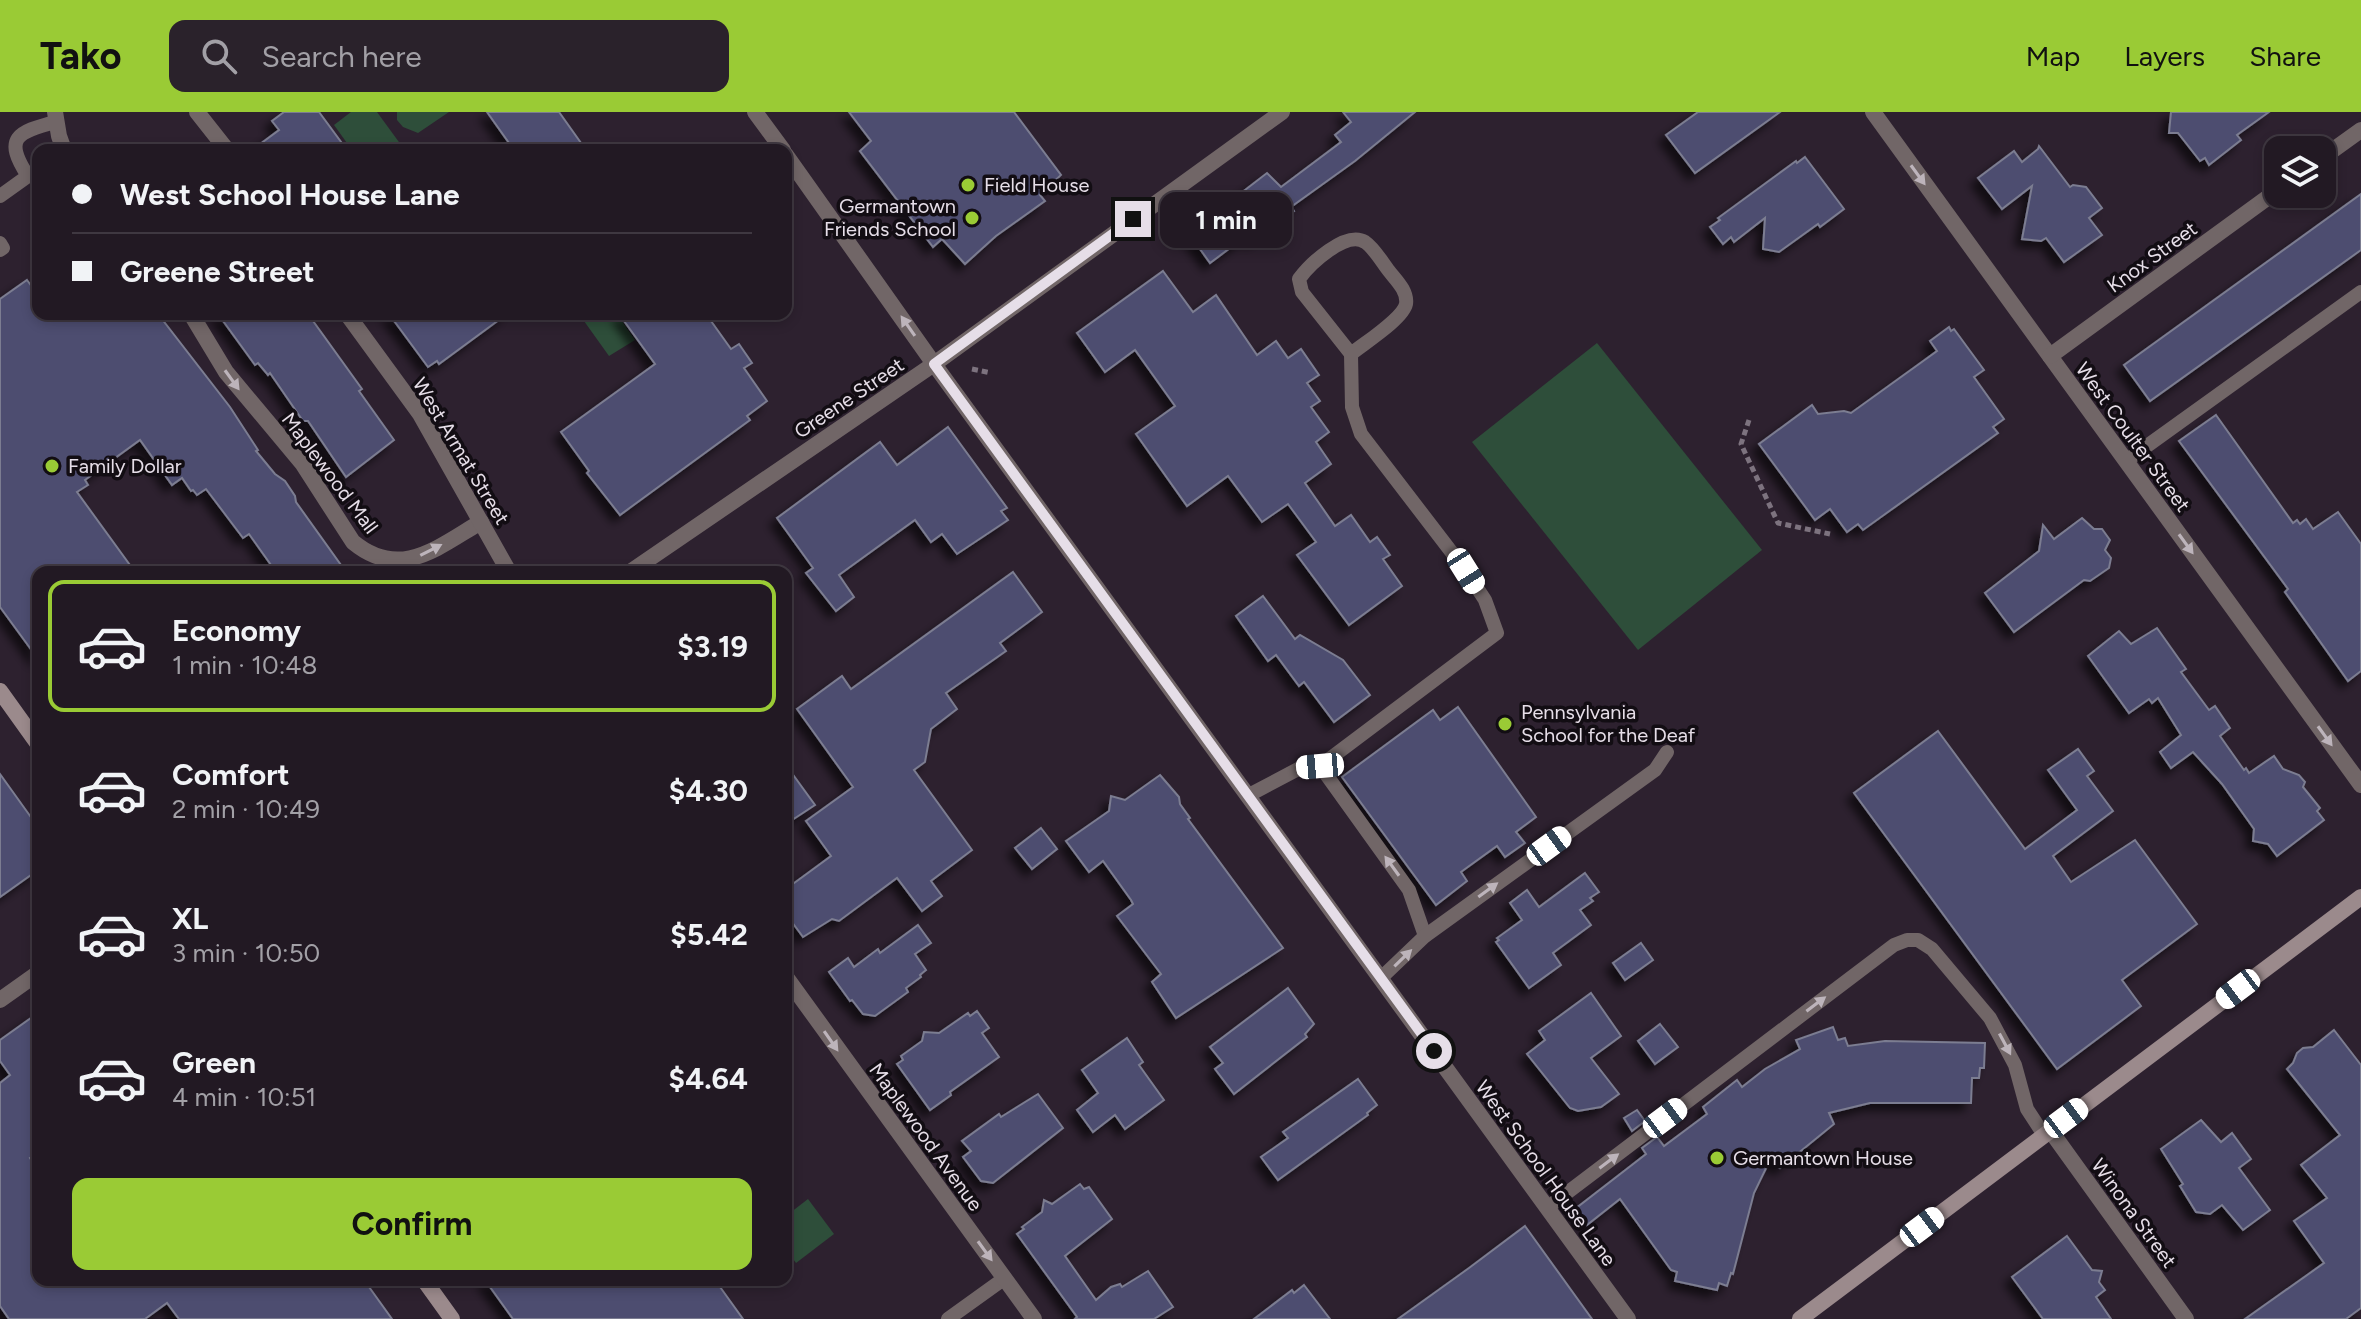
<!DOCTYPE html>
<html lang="en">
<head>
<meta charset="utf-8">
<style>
	:root { --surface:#221923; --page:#2a222b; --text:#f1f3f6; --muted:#a2a0a6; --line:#3f3841; --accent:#9acb35 }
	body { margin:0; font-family:Figtree,sans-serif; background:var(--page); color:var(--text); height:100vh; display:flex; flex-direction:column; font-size:30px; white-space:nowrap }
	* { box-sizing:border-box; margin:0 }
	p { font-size:26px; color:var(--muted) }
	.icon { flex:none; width:44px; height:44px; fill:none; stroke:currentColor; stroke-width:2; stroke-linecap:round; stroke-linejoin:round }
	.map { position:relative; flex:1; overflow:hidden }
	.side { position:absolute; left:32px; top:454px; width:760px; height:720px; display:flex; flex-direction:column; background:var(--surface); border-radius:16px; box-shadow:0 4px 12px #0003,0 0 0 2px var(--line) }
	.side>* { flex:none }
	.guide { position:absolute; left:32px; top:32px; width:760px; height:176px; border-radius:16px; box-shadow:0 4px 12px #0003,0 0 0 2px var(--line); display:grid; align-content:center; height:176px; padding:0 40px; background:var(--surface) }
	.buttons { position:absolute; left:2264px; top:24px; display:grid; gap:16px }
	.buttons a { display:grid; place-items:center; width:72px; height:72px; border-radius:16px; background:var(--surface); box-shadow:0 4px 12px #0003,0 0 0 2px var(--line); font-size:40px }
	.end { position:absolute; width:36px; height:36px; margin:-18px; border:10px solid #e6dee8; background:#111; box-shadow:0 0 0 4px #111 }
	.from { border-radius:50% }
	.bubble { position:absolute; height:56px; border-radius:16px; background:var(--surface); box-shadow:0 4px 12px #0003,0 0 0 2px var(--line); font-size:26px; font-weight:700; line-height:56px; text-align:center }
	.car { position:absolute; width:24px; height:48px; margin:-24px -12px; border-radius:10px; box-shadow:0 0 6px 2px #0007; background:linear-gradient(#fff 24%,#345 0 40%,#fff 0 76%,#345 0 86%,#fff 0) }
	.guide b { display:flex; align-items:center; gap:28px; height:76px; font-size:30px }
	.guide b+b { border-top:2px solid var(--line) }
	.guide i { width:20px; height:20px; background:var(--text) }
	ul { padding:14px 0 0; list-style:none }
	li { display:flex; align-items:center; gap:24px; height:132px; margin:0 16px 12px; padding:0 24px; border:4px solid transparent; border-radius:16px }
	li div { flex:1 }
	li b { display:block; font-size:30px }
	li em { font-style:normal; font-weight:700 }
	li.current { border-color:var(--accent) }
	li>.icon { width:72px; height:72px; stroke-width:1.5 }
	.primary-button { display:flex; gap:16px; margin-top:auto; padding:16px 40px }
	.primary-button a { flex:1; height:92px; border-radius:16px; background:var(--accent); color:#111; font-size:32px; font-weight:700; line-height:92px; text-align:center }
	header { display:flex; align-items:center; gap:48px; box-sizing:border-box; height:112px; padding:0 40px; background:var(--accent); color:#111 }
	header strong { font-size:38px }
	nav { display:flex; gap:44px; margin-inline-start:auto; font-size:28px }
	.search { width:560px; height:72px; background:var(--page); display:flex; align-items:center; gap:20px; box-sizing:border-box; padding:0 28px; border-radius:16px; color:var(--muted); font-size:30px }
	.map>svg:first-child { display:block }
</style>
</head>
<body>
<header>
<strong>Tako</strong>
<div class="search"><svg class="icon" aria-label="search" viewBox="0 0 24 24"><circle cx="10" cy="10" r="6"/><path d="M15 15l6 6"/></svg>Search here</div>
<nav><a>Map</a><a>Layers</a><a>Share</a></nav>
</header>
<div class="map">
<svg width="2361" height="1207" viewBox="0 0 2361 1207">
	<defs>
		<filter id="shadow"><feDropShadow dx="-7" dy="7" stdDeviation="4" flood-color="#0009"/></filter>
	</defs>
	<rect width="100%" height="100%" fill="#2d212f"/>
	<g fill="#2e4e3a">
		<path d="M351,0H377L404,37L352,38L334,13Z"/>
		<path d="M397,0H449L418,21L403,15L397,8Z"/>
		<path d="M579,202H617L635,228L609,244Z"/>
		<path d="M1597,231L1762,438L1638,538L1472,330Z"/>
		<path d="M808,1087L834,1122L796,1151L786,1137V1104Z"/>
	</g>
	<g fill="#4d4e70" stroke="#7c7d91" stroke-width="2" filter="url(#shadow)">
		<path d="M284,0H319L347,38H252L279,18L272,9Z"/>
		<path d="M487,0H559L586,38H514Z"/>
		<path d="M849,0H1014L1061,63L1040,83L1045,89L996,124L965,152L942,127L933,135L860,39L871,29Z"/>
		<path d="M1343,0H1415L1355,49L1291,95L1294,99L1253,128L1249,122L1210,151L1192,126L1213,110L1210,105L1267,61L1281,75L1341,30L1335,23L1351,10Z"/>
		<path d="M1698,0H1780L1695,61L1666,23Z"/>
		<path d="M2171,0H2269L2237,23L2241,28L2209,53L2205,46L2200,49L2178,21H2169Z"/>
		<path d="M2039,34L2070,75L2073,73L2086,75L2102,96L2089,106L2102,123L2064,150L2046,126L2041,129L2022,127L2032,74L2002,97L1978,66L2014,39L2022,50L2038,37Z"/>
		<path d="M1805,45L1844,97L1820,115L1818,112L1779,140L1763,137L1765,106L1734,130L1731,125L1723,132L1710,115L1720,108L1718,106L1796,49L1797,51Z"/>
		<path d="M2361,82V138L2150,289L2124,253Z"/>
		<path d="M1163,159L1193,200L1216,183L1257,243L1276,229L1288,246L1301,237L1319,263L1307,271L1320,289L1311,295L1329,320L1316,330L1331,352L1305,371L1335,414L1351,403L1370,430L1377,425L1390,443L1383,447L1402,474L1349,513L1297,443L1316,430L1288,392L1262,410L1228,364L1187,394L1136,322L1175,294L1135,238L1105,260L1077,221Z"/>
		<path d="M27,168L38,183V202H158L230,295L258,338L256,339L275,362L285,369L295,384L296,390L346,460H276L249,422L243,426L206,377L197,383L193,378L191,379L182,366L172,373L140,328L85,368L88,373L77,380L135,460H38V547L0,495V187Z"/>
		<path d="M218,202H308L362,277L359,279L394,328L346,365L308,309H303L270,261L268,263L258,251L255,253Z"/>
		<path d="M389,202H507L439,252L437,249L428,255Z"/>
		<path d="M619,202H706L731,237L739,232L752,251L744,256L767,289L747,304L750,308L620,403L587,361L589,359L561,320L655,252Z"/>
		<path d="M1949,215L1951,219L1954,217L1984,258L1974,265L2004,307L1993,315L1998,321L1863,418L1858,412L1847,420L1830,397L1815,408L1759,332L1812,293L1818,302L1844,299L1851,301L1937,239L1930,229Z"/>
		<path d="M2216,303L2293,411L2297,408L2300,412L2306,407L2313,417L2338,400L2361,432V559L2348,569L2285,480L2288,477L2179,329Z"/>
		<path d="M948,315L1007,396L1001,399L1008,408L957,442L942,422L931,430L915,408L839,463L854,485L836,499L806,461L813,456L777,406L880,330L897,353Z"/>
		<path d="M2082,406L2094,417H2102L2110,428L2105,438L2111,446L2109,456L2090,469L2084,468L2014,520L1985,481L2039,439L2043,413L2054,427Z"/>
		<path d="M1013,460L1042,500L1000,531L1006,539L946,581L957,597L931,617L925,650L914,658L972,738L931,769L942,784L922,799L897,766L839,809L832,807L803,825L786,802V777L831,744L806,709L853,675L797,597L842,564L851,577Z"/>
		<path d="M1263,484L1295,527L1300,523L1343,548L1370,583L1334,610L1304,570L1299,574L1276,543L1268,549L1236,504Z"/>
		<path d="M2157,516L2186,557L2181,560L2209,598L2215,594L2230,616L2220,624L2244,658L2246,656L2249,661L2274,644L2283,657L2299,663L2305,670L2303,675L2320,696L2317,699L2324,708L2277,744L2268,732L2253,729L2254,717L2222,672L2193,640L2171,656L2160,640L2181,623L2158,586L2152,591L2149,587L2129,601L2088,544L2119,519L2131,532Z"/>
		<path d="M1458,595L1536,705L1516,720L1525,731L1505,745L1497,734L1461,760L1467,769L1436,793L1342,665L1433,598L1440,608Z"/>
		<path d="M1938,619L2025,737L2077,698L2048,658L2078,637L2094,659L2087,664L2113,699L2053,744L2071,770L2135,728L2197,812L2122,868L2141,894L2057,957L1854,681Z"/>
		<path d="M786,653L815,693L786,712Z"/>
		<path d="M0,662L38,715V758L0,785Z"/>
		<path d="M1160,663L1179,685L1180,692L1190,706L1188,707L1283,836L1176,906L1152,870L1161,862L1117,804L1133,792L1131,788L1103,749L1089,760L1066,729L1109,699L1111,684L1125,688Z"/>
		<path d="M1041,716L1057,737L1032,757L1015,736Z"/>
		<path d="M1585,761L1599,780L1590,786L1593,789L1580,798L1591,813L1553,841L1561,853L1529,876L1496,830L1499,828L1497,826L1522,808L1510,791L1527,778L1539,795Z"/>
		<path d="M918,813L931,831L915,842L926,858L920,863L921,865L906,876L908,880L875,904L863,902L852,888L850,889L829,860L848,846L854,855L878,837L880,841Z"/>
		<path d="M1641,831L1653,848L1625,868L1613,851Z"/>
		<path d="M1288,876L1314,912L1305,922L1307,925L1234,982L1215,957L1223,951L1210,935Z"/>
		<path d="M1591,881L1621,924L1591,946L1619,982L1601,995L1578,999L1570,996L1527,942L1545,928L1539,919Z"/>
		<path d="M977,899L989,916L982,921L999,945L950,980L951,983L930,998L897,952L903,948L901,944L922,929L924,920L939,921L968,901L970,904Z"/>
		<path d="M38,901V1040L30,1046L38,1058V1168H364L392,1207H179L167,1191L145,1207H9L0,1194V971L10,963L0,949V928Z"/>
		<path d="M1660,912L1678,935L1655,952L1638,929Z"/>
		<path d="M1833,915L1838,928L1845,926L1848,934L1885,929L1985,931L1984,956H1980L1979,966H1972L1971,991H1870L1829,1001L1834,1012L1780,1056L1770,1048L1754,1081L1733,1162L1731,1161L1727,1174L1719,1171L1717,1178L1675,1169L1677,1160L1671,1158L1620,1087L1587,1113L1575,1097L1646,1042L1642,1036L1657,1025L1664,1034L1707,1002L1703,995L1737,968L1742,975L1765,957L1800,937L1796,928Z"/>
		<path d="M2334,918L2361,953V1196L2346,1207H2245L2324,1151L2294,1109L2327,1086L2301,1053L2340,1023L2287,957L2293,951L2297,941L2303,936L2313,935Z"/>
		<path d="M1127,926L1143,950L1139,953L1164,988L1125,1017L1115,1003L1093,1020L1077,998L1098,981L1082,958Z"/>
		<path d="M1358,967L1377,993L1367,1001L1368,1003L1278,1068L1261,1045L1288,1026L1283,1020Z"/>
		<path d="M1038,982L1063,1016L993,1071L981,1069L963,1045L971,1039L962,1029L999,1002L1001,1005Z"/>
		<path d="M1637,998L1645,1009L1632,1019L1624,1006Z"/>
		<path d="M2201,1008L2221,1030L2232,1021L2251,1047L2239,1056L2270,1098L2243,1118L2222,1093L2210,1102L2196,1100L2180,1074L2183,1072L2161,1037Z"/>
		<path d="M1080,1072L1084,1077L1089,1075L1112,1107L1065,1144L1096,1188L1111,1175L1120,1172L1122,1175L1148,1159L1173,1195L1154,1207H1075L1077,1205L1017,1122L1024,1117L1022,1115L1042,1100L1044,1088L1052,1092Z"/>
		<path d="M1525,1114L1592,1207H1398L1469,1156Z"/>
		<path d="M2067,1124L2092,1158L2102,1159L2099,1170L2105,1178L2096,1185L2111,1207H2043L2012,1165Z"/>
		<path d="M485,1168H715L743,1207H513Z"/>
		<path d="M1304,1173L1330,1207H1254L1292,1178L1294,1181Z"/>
	</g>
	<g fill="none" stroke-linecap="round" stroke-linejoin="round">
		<g stroke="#7d737f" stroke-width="5" stroke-dasharray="6 4" stroke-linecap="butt">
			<path d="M972,257L991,261"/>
			<path d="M1749,308L1741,332L1778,411L1830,422"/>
		</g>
		<g stroke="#716667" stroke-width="14">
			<path d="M0,84L28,64C3,26 17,20 55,10"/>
			<path d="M0,131L3,136L0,138"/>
			<path d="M2126,349L2361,180"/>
			<path d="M1320,654L1497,521L1485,488L1466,459L1361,322L1352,295L1351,242L1302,180L1299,167C1310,152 1346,118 1365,130C1374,136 1382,150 1389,159C1396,168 1408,179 1406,192C1403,207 1363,232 1351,242"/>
			<path d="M1249,683L1300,656L1320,654L1409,778L1425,824"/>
			<path d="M1381,866L1425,824L1655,658L1667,640"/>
			<path d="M1547,1096L1894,833L1907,828H1918L1932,837L1990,906L2015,953L2027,997L2044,1023"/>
			<path d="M948,1207L1005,1166"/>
		</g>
		<g stroke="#716667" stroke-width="16">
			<path d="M55,0L59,24L64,38"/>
			<path d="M197,0L227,38"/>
			<path d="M755,0L783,38"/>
			<path d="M1873,0L2361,673"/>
			<path d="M786,43L934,252L1628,1207"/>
			<path d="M2322,46L2361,18"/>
			<path d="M191,202L226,260L302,351L353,430C400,469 438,435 481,410"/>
			<path d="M347,202L420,302L509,460"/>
			<path d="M2050,244L2278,78"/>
			<path d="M630,460L934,252L1282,0"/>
			<path d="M786,865L1034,1207"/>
			<path d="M0,888L38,861"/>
			<path d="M2050,1018L2186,1207"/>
		</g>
		<g stroke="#9b8a8c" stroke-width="16">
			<path d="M0,579L38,632"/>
			<path d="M424,1168L452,1207"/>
			<path d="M1800,1207L2361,785"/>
		</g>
	</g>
	<defs><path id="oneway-solid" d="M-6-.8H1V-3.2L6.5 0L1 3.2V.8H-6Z" transform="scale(2)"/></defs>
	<g fill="#bdb4bb">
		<use href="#oneway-solid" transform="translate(1918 63) rotate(54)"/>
		<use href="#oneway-solid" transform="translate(908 214) rotate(-125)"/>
		<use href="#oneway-solid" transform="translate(232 268) rotate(54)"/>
		<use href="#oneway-solid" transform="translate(2186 432) rotate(54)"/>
		<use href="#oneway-solid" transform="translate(431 438) rotate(-27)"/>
		<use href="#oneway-solid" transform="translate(2325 624) rotate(54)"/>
		<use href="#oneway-solid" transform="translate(1392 754) rotate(-126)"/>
		<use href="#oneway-solid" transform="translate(1488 778) rotate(-36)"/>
		<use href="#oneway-solid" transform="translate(1403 846) rotate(-44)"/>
		<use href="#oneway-solid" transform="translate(1816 892) rotate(-37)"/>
		<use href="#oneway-solid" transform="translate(831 929) rotate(55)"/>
		<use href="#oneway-solid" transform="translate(2005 932) rotate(62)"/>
		<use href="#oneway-solid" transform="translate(1609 1049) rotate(-37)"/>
		<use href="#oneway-solid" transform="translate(985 1139) rotate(54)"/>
	</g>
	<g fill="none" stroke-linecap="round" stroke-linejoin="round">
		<path stroke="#e6dee8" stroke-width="10" d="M1133,107L934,252L1434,939"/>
	</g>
	<g fill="#9acb35" stroke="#120d13" stroke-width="3">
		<circle cx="968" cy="73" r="8"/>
		<circle cx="972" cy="106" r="8"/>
		<circle cx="52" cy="354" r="8"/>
		<circle cx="1505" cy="612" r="8"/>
		<circle cx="1717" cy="1046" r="8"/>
	</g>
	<g text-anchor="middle" stroke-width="7" stroke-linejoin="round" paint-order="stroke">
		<g font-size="20" fill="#e6dee8" stroke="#120d13" text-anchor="start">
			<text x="984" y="80">Field House</text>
			<text x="956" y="101" text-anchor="end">Germantown<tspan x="956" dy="23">Friends School</tspan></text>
			<text x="68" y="361">Family Dollar</text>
			<text x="1521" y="607">Pennsylvania<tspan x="1521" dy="23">School for the Deaf</tspan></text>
			<text x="1733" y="1053">Germantown House</text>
		</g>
		<g font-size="20" fill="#e6dee8" stroke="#120d13">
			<text transform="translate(2152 145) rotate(-36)" y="7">Knox Street</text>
			<text transform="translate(849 286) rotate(-34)" y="7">Greene Street</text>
			<text transform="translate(2133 325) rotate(54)" y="7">West Coulter Street</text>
			<text transform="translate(461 339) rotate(59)" y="7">West Armat Street</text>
			<text transform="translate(330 361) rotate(53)" y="7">Maplewood Mall</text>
			<text transform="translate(926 1025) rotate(54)" y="7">Maplewood Avenue</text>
			<text transform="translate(1546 1061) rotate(54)" y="7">West School House Lane</text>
			<text transform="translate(2134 1101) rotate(54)" y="7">Winona Street</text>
		</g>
	</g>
</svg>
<div class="buttons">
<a><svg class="icon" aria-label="layers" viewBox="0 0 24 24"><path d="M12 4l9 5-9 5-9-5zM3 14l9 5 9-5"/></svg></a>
</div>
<i class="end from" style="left:1434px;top:939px"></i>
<i class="end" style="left:1133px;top:107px"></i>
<div class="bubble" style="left:1160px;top:80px;width:132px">1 min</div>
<i class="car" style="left:1466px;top:459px;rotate:148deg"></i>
<i class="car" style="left:1320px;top:654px;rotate:265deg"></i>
<i class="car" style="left:1549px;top:734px;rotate:54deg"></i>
<i class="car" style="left:2238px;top:877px;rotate:233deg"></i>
<i class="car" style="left:1665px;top:1006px;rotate:53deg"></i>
<i class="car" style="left:2066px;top:1006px;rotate:53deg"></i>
<i class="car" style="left:1922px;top:1115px;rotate:53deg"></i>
<div class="guide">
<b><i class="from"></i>West School House Lane</b>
<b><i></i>Greene Street</b>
</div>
<section class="side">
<ul>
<li class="current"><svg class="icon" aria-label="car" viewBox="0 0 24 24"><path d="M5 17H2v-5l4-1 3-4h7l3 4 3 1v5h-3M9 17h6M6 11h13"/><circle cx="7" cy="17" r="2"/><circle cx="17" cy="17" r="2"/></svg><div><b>Economy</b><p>1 min · 10:48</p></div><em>$3.19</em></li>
<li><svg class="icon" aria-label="car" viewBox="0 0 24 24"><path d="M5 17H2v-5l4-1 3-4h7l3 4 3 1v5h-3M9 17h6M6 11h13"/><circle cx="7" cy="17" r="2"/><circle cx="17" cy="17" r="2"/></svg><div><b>Comfort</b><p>2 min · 10:49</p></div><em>$4.30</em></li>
<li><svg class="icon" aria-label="car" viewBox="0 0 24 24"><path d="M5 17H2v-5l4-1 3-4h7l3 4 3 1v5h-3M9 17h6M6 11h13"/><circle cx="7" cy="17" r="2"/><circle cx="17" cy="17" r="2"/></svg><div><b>XL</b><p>3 min · 10:50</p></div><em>$5.42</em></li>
<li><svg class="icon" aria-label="car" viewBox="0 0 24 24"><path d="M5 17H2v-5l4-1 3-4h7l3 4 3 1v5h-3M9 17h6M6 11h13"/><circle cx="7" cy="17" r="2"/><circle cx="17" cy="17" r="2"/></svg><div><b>Green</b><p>4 min · 10:51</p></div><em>$4.64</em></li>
</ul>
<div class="primary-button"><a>Confirm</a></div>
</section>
</div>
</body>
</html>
